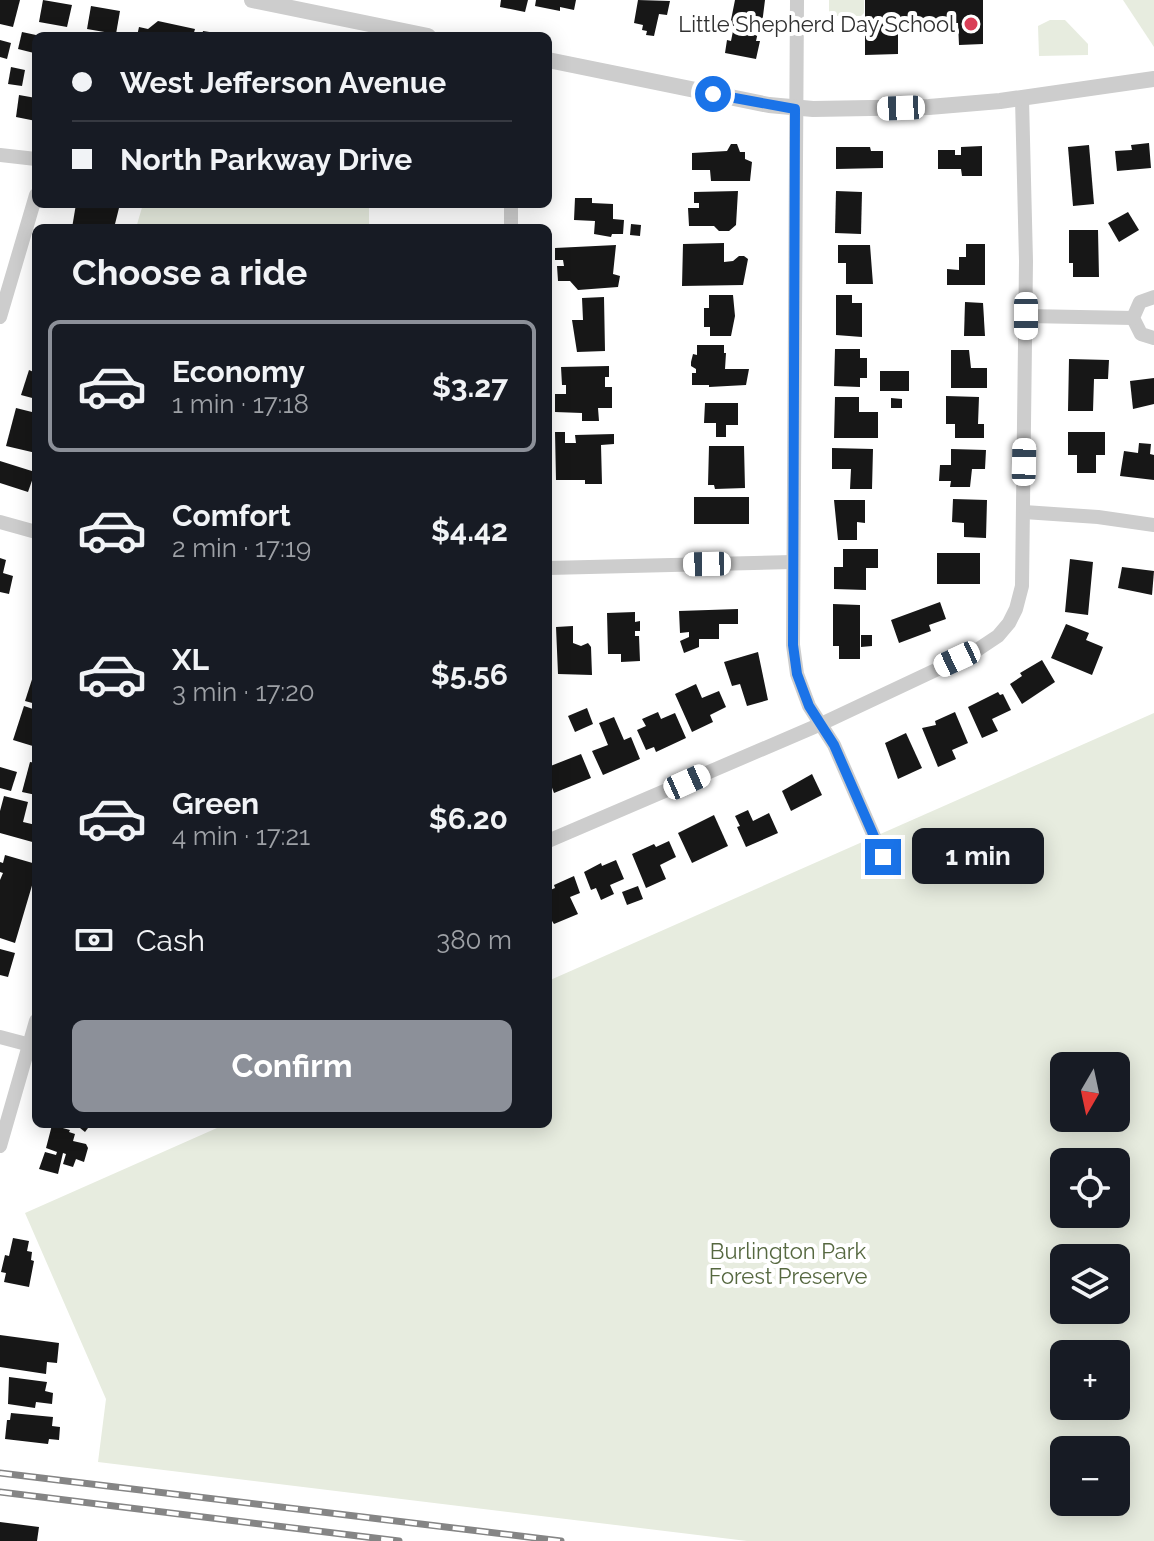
<!DOCTYPE html>
<html lang="en">
<head>
<meta charset="utf-8">
<style>
	:root { --surface:#171b24; --page:#20242c; --text:#f1f3f6; --muted:#9ea1a6; --line:#363941; --accent:#8c9099 }
	body { margin:0; font-family:Raleway,sans-serif; background:var(--page); color:var(--text); height:100vh; display:flex; flex-direction:column; font-size:30px; white-space:nowrap }
	* { box-sizing:border-box; margin:0 }
	p { font-size:26px; color:var(--muted) }
	.icon { flex:none; width:44px; height:44px; fill:none; stroke:currentColor; stroke-width:2; stroke-linecap:round; stroke-linejoin:round }
	.map { position:relative; flex:1; overflow:hidden }
	.side { position:absolute; left:32px; top:224px; width:520px; height:904px; display:flex; flex-direction:column; background:var(--surface); border-radius:12px; box-shadow:0 4px 20px #0003 }
	.side>* { flex:none }
	.guide { position:absolute; left:32px; top:32px; width:520px; height:176px; border-radius:12px; box-shadow:0 4px 20px #0003; display:grid; align-content:center; height:176px; padding:0 40px; background:var(--surface) }
	.needle { width:52px; rotate:189deg }
	.fabs { position:absolute; left:1050px; top:1052px; display:grid; gap:16px }
	.fabs a { display:grid; place-items:center; width:80px; height:80px; border-radius:12px; background:var(--surface); box-shadow:0 4px 20px #0003; font-size:40px }
	.end { position:absolute; width:36px; height:36px; margin:-18px; border:10px solid #1a73e8; background:#fff; box-shadow:0 0 0 4px #fff }
	.from { border-radius:50% }
	.bubble { position:absolute; height:56px; border-radius:12px; background:var(--surface); box-shadow:0 4px 20px #0003; font-size:26px; font-weight:700; line-height:56px; text-align:center }
	.car { position:absolute; width:24px; height:48px; margin:-24px -12px; border-radius:10px; box-shadow:0 0 6px 2px #0007; background:linear-gradient(#fff 24%,#345 0 40%,#fff 0 76%,#345 0 86%,#fff 0) }
	.guide b { display:flex; align-items:center; gap:28px; height:76px; font-size:30px }
	.guide b+b { border-top:2px solid var(--line) }
	.guide i { width:20px; height:20px; background:var(--text) }
	ul { padding:0; list-style:none }
	li { display:flex; align-items:center; gap:24px; height:132px; margin:0 16px 12px; padding:0 24px; border:4px solid transparent; border-radius:12px }
	li div { flex:1 }
	li b { display:block; font-size:30px }
	li em { font-style:normal; font-weight:700 }
	li.current { border-color:var(--accent) }
	li>.icon { width:72px; height:72px; stroke-width:1.5 }
	h2 { padding:0 40px; font-size:36px; line-height:96px }
	.pay { display:flex; align-items:center; gap:20px; height:88px; padding:0 40px; font-size:30px }
	.pay p { margin-inline-start:auto }
	.button { display:flex; gap:16px; margin-top:auto; padding:16px 40px }
	.button a { flex:1; height:92px; border-radius:12px; background:var(--accent); color:#fff; font-size:32px; font-weight:700; line-height:92px; text-align:center }
	.map>svg:first-child { display:block }
</style>
</head>
<body>
<div class="map">
<svg width="1154" height="1541" viewBox="0 0 1154 1541">
	<rect width="100%" height="100%" fill="#fff"/>
	<g fill="#e7ecdf" fill-rule="evenodd">
		<path d="M829,0H864V13L861,16H832L829,13Z"/>
		<path d="M1123,0H1154V47Z"/>
		<path d="M1050,20H1065L1088,44V55L1039,56L1038,26Z"/>
		<path d="M143,204H369V228H136Z"/>
		<path d="M1154,713V1541H747L98,1462L106,1399L25,1213L226,1124H548V981ZM1064,1066H1116V1118H1064ZM1064,1162H1116V1214H1064ZM1064,1258H1116V1310H1064ZM1064,1354H1116V1406H1064ZM1064,1450H1116V1502H1064Z"/>
	</g>
	<g fill="#171717">
		<path d="M0,0H20L13,27L0,24Z"/>
		<path d="M43,0L72,5L67,27L39,22Z"/>
		<path d="M501,0H528L525,12L500,7Z"/>
		<path d="M536,0H576L574,10L560,7V11L535,6Z"/>
		<path d="M638,0L670,1L667,15L659,14L654,36L646,35L647,31L642,30L643,25L634,23Z"/>
		<path d="M735,0H765L761,32H758L756,41H760L756,59L725,53L727,40L731,41L734,26L730,25Z"/>
		<path d="M865,0H983V44L959,45L958,23H898V54L865,55Z"/>
		<path d="M91,6L120,11L116,34L87,29Z"/>
		<path d="M158,21L195,29L193,36H137L139,27L148,29Z"/>
		<path d="M203,31L222,34V36H202Z"/>
		<path d="M22,32L36,35L34,53L18,49Z"/>
		<path d="M0,40L11,43L7,59L0,57Z"/>
		<path d="M11,67L25,70L22,86L8,84Z"/>
		<path d="M19,95L36,98V121L16,117Z"/>
		<path d="M1149,143L1151,168L1117,171L1115,151L1132,150L1131,145Z"/>
		<path d="M731,144H737L740,152H745V159L752,162L750,181H711L710,170H692V153L727,151Z"/>
		<path d="M1089,145L1094,204L1073,206L1068,147Z"/>
		<path d="M982,146V176H962L961,169H938V150H955V155H961V147Z"/>
		<path d="M836,147H870L871,151H883V168L836,169Z"/>
		<path d="M738,191L736,225L729,231H719L714,226H689L688,208H699V203H694V192Z"/>
		<path d="M836,191L862,192L861,234L835,233Z"/>
		<path d="M575,198H592V203L613,204V219L624,220L623,234H612L611,237L594,234L595,221L574,220Z"/>
		<path d="M76,204H120L114,228H72Z"/>
		<path d="M1128,212L1139,230L1119,242L1108,223Z"/>
		<path d="M631,224L641,225L640,236L630,235Z"/>
		<path d="M1069,230H1098L1099,277H1073V263H1069Z"/>
		<path d="M724,243V262L733,261L739,256H744L748,259L743,285L682,286L683,244Z"/>
		<path d="M966,244H985V285H947V269L959,270V257H966Z"/>
		<path d="M616,245L613,274L620,276L618,287L578,290L570,281H558L557,266H564L563,260H555V248Z"/>
		<path d="M838,245H870L873,284H846V263H838Z"/>
		<path d="M709,295H733L735,316L731,336H710V327H704V308H709Z"/>
		<path d="M836,295H852V303H862V337L836,335Z"/>
		<path d="M604,297L605,351L577,352L572,320H583L582,298Z"/>
		<path d="M965,302L983,303L985,336H964Z"/>
		<path d="M697,345H724V353H726L725,369H749L746,385L709,387V385H692V373H696V369L691,366V362L693,354L697,355Z"/>
		<path d="M835,349H860V358H867V378H860V387L834,386Z"/>
		<path d="M951,350H969L971,368H987V388H951Z"/>
		<path d="M1069,359L1109,360L1108,379H1094L1093,411H1068Z"/>
		<path d="M609,366V377H605V387H612V408H598L599,421H582V413L555,412V394H566V385H562L561,367Z"/>
		<path d="M29,370L36,373V399L21,395Z"/>
		<rect x="880" y="371" width="29" height="20"/>
		<path d="M1154,378V404L1133,409L1130,381Z"/>
		<path d="M946,396L979,397L978,424H984V438H955V424H946Z"/>
		<path d="M835,397H859V412H878V438H834Z"/>
		<path d="M891,398L902,399V408H891Z"/>
		<path d="M705,403H738V425H726V437H716V423H704Z"/>
		<path d="M16,408L36,413V453L6,446Z"/>
		<path d="M555,432H565V443H576L575,435L614,434V444L601,445L602,484H585V480H556Z"/>
		<path d="M1068,432H1105V455H1096V473H1077V455H1068Z"/>
		<path d="M1139,443L1151,444L1150,454L1154,455V480L1120,476L1124,451L1138,453Z"/>
		<path d="M709,446H744L745,488L715,489L714,485H708Z"/>
		<path d="M832,448L873,449L872,489H850L851,469H832Z"/>
		<path d="M951,449L986,450L985,469H972L970,487H950L951,481H939L940,465H951Z"/>
		<path d="M0,461L35,472L28,492L0,483Z"/>
		<rect x="694" y="497" width="55" height="27"/>
		<path d="M953,499L987,500L986,538L964,537V523L952,522Z"/>
		<path d="M834,500H865V523L857,522V540H838Z"/>
		<path d="M843,549H878V568H866V590L834,589V567H843Z"/>
		<rect x="937" y="553" width="43" height="31"/>
		<path d="M0,558L6,560L3,573L13,576L9,594L0,592Z"/>
		<path d="M1070,559L1093,562L1088,615L1065,612Z"/>
		<path d="M1122,567L1154,571L1152,595L1118,588Z"/>
		<path d="M940,602L946,619L929,625L931,631L899,643L891,620Z"/>
		<path d="M833,604L860,605V659H839V646H833Z"/>
		<path d="M738,609V624H719V639H699V647L684,653L680,641L689,637V632L680,633L679,611Z"/>
		<path d="M635,612V622L640,621V631H635V636H639L640,661L621,662V654H608L607,613Z"/>
		<path d="M1066,624L1089,633L1086,640L1103,647L1092,675L1051,658Z"/>
		<path d="M573,626V643L581,646L588,643L591,647L592,675L558,674L556,627Z"/>
		<path d="M861,635H872V646L861,647Z"/>
		<path d="M758,652L768,700L747,706L740,684L732,686L724,662Z"/>
		<path d="M1042,660L1055,682L1022,704L1010,684L1022,676L1020,673Z"/>
		<path d="M36,667V704L25,701Z"/>
		<path d="M696,684L702,698L719,691L726,707L710,715L713,722L692,732L675,694Z"/>
		<path d="M998,692L1000,695L1003,694L1011,710L992,719L998,731L982,738L968,707Z"/>
		<path d="M24,706L36,710V747L13,740Z"/>
		<path d="M587,708L593,724L575,732L568,716Z"/>
		<path d="M658,712L661,719L675,713L686,738L656,752L654,747L646,750L637,730L646,726L642,719Z"/>
		<path d="M955,712L968,743L952,750L956,759L938,767L922,728L936,725L935,721Z"/>
		<path d="M614,717L624,740L631,737L640,759L603,775L592,751L608,745L599,723Z"/>
		<path d="M906,733L922,768L898,779L885,743Z"/>
		<path d="M581,754L591,778L554,793L548,777V767Z"/>
		<path d="M30,762L36,763V795L22,792Z"/>
		<path d="M0,767L17,772L11,791L0,788Z"/>
		<path d="M812,774L822,795L791,811L782,791Z"/>
		<path d="M4,796L28,802L23,822L36,825V843L0,833V811Z"/>
		<path d="M748,810L753,821L769,813L778,833L746,847L737,827L740,826L735,816Z"/>
		<path d="M714,815L728,846L692,863L678,833Z"/>
		<path d="M669,841L676,857L660,865L666,879L646,888L632,854L654,844L656,847Z"/>
		<path d="M5,855L36,864V872L15,943L0,938V880L3,873L0,872V862L3,863Z"/>
		<path d="M616,860L624,879L610,885L614,894L601,900L596,888L591,890L584,872L601,863L602,866Z"/>
		<path d="M574,876L580,893L570,897L578,914L554,924L552,921L548,923V891L555,888L554,885Z"/>
		<path d="M638,886L643,899L627,905L622,892Z"/>
		<path d="M0,949L15,953L8,977L0,975Z"/>
		<path d="M75,1124H91L85,1132Z"/>
		<path d="M52,1125L70,1130L69,1132L75,1134L73,1141L86,1144L88,1148L84,1162L76,1159L73,1167L63,1164L66,1154L63,1153L58,1174L39,1169L45,1152L56,1155L57,1152L46,1148Z"/>
		<path d="M13,1238L29,1241L27,1251L32,1252L31,1260L34,1261L29,1287L4,1282L6,1273L1,1272L5,1255L9,1256Z"/>
		<path d="M0,1335L59,1343L57,1363L47,1362L46,1374L0,1367Z"/>
		<path d="M1120,1370L1130,1385L1116,1394V1373Z"/>
		<path d="M9,1377L47,1382L45,1391L53,1393L52,1404L36,1402L35,1408L8,1404Z"/>
		<path d="M11,1413L53,1417L52,1426L60,1427L59,1440L49,1439L48,1444L5,1439L7,1420H10Z"/>
		<path d="M0,1522L39,1527L37,1541H0Z"/>
	</g>
	<g fill="none" stroke-linecap="round" stroke-linejoin="round">
		<g stroke="#cdcdcd" stroke-width="14">
			<path d="M797,0L793,645L797,674L809,706L834,745L883,857"/>
			<path d="M0,155L36,159"/>
			<path d="M511,228V204"/>
			<path d="M1154,297L1140,302L1133,318L1141,334L1154,338"/>
			<path d="M1026,316L1133,318"/>
			<path d="M0,317L36,195"/>
			<path d="M1024,512L1098,517L1154,525"/>
			<path d="M0,522L36,532"/>
			<path d="M548,568L792,562"/>
			<path d="M548,841L821,724L974,652L998,636L1009,623L1016,609L1022,586L1026,261L1022,99"/>
			<path d="M0,1037L34,1046"/>
			<path d="M0,1146L36,1021"/>
		</g>
		<g stroke="#cdcdcd" stroke-width="16">
			<path d="M252,0L428,36"/>
			<path d="M548,60L769,105L813,109L929,107L1000,101L1154,79"/>
		</g>
		<g stroke="#858585" stroke-width="7">
			<g id="rail">
				<path d="M0,1473L561,1541"/>
				<path d="M0,1492L399,1541"/>
			</g>
		</g>
		<use href="#rail" stroke="#fff" stroke-width="4" stroke-dasharray="12" stroke-linecap="butt"/>
	</g>
	<g fill="none" stroke-linecap="round" stroke-linejoin="round">
		<path stroke="#1a73e8" stroke-width="10" d="M713,94L795,109L793,645L797,674L809,706L834,745L883,857"/>
	</g>
	<circle fill="#d93f57" stroke="#fff" stroke-width="3" cx="971" cy="24" r="8"/>
	<g text-anchor="middle" stroke-width="8" stroke-linejoin="round" paint-order="stroke">
		<g font-size="22" fill="#303030" stroke="#fff" text-anchor="end">
			<text x="955" y="32">Little Shepherd Day School</text>
		</g>
		<g font-size="22" fill="#566840" stroke="#fff">
			<text x="788" y="1259">Burlington Park<tspan x="788" dy="25">Forest Preserve</tspan></text>
		</g>
	</g>
</svg>
<div class="fabs">
<a><svg class="needle" viewBox="-14 -14 28 28"><path d="M0-13l5 13h-10z" fill="#e53935"/><path d="M0 13l5-13h-10z" fill="#9ea1a6"/></svg></a>
<a><svg class="icon" aria-label="locate" viewBox="0 0 24 24"><circle cx="12" cy="12" r="6"/><path d="M12 2v4M12 18v4M2 12h4M18 12h4"/></svg></a>
<a><svg class="icon" aria-label="layers" viewBox="0 0 24 24"><path d="M12 4l9 5-9 5-9-5zM3 14l9 5 9-5"/></svg></a>
<a>+</a>
<a>−</a>
</div>
<i class="end from" style="left:713px;top:94px"></i>
<i class="end" style="left:883px;top:857px"></i>
<div class="bubble" style="left:912px;top:828px;width:132px">1 min</div>
<i class="car" style="left:901px;top:108px;rotate:268deg"></i>
<i class="car" style="left:1026px;top:316px;rotate:180deg"></i>
<i class="car" style="left:1024px;top:462px;rotate:1deg"></i>
<i class="car" style="left:707px;top:564px;rotate:269deg"></i>
<i class="car" style="left:957px;top:659px;rotate:245deg"></i>
<i class="car" style="left:687px;top:782px;rotate:66deg"></i>
<div class="guide">
<b><i class="from"></i>West Jefferson Avenue</b>
<b><i></i>North Parkway Drive</b>
</div>
<section class="side">
<h2>Choose a ride</h2>
<ul>
<li class="current"><svg class="icon" aria-label="car" viewBox="0 0 24 24"><path d="M5 17H2v-5l4-1 3-4h7l3 4 3 1v5h-3M9 17h6M6 11h13"/><circle cx="7" cy="17" r="2"/><circle cx="17" cy="17" r="2"/></svg><div><b>Economy</b><p>1 min · 17:18</p></div><em>$3.27</em></li>
<li><svg class="icon" aria-label="car" viewBox="0 0 24 24"><path d="M5 17H2v-5l4-1 3-4h7l3 4 3 1v5h-3M9 17h6M6 11h13"/><circle cx="7" cy="17" r="2"/><circle cx="17" cy="17" r="2"/></svg><div><b>Comfort</b><p>2 min · 17:19</p></div><em>$4.42</em></li>
<li><svg class="icon" aria-label="car" viewBox="0 0 24 24"><path d="M5 17H2v-5l4-1 3-4h7l3 4 3 1v5h-3M9 17h6M6 11h13"/><circle cx="7" cy="17" r="2"/><circle cx="17" cy="17" r="2"/></svg><div><b>XL</b><p>3 min · 17:20</p></div><em>$5.56</em></li>
<li><svg class="icon" aria-label="car" viewBox="0 0 24 24"><path d="M5 17H2v-5l4-1 3-4h7l3 4 3 1v5h-3M9 17h6M6 11h13"/><circle cx="7" cy="17" r="2"/><circle cx="17" cy="17" r="2"/></svg><div><b>Green</b><p>4 min · 17:21</p></div><em>$6.20</em></li>
</ul>
<div class="pay"><svg class="icon" aria-label="cash" viewBox="0 0 24 24"><path d="M3 7h18v10H3z"/><circle cx="12" cy="12" r="2"/></svg>Cash<p>380 m</p></div>
<div class="button"><a>Confirm</a></div>
</section>
</div>
</body>
</html>
